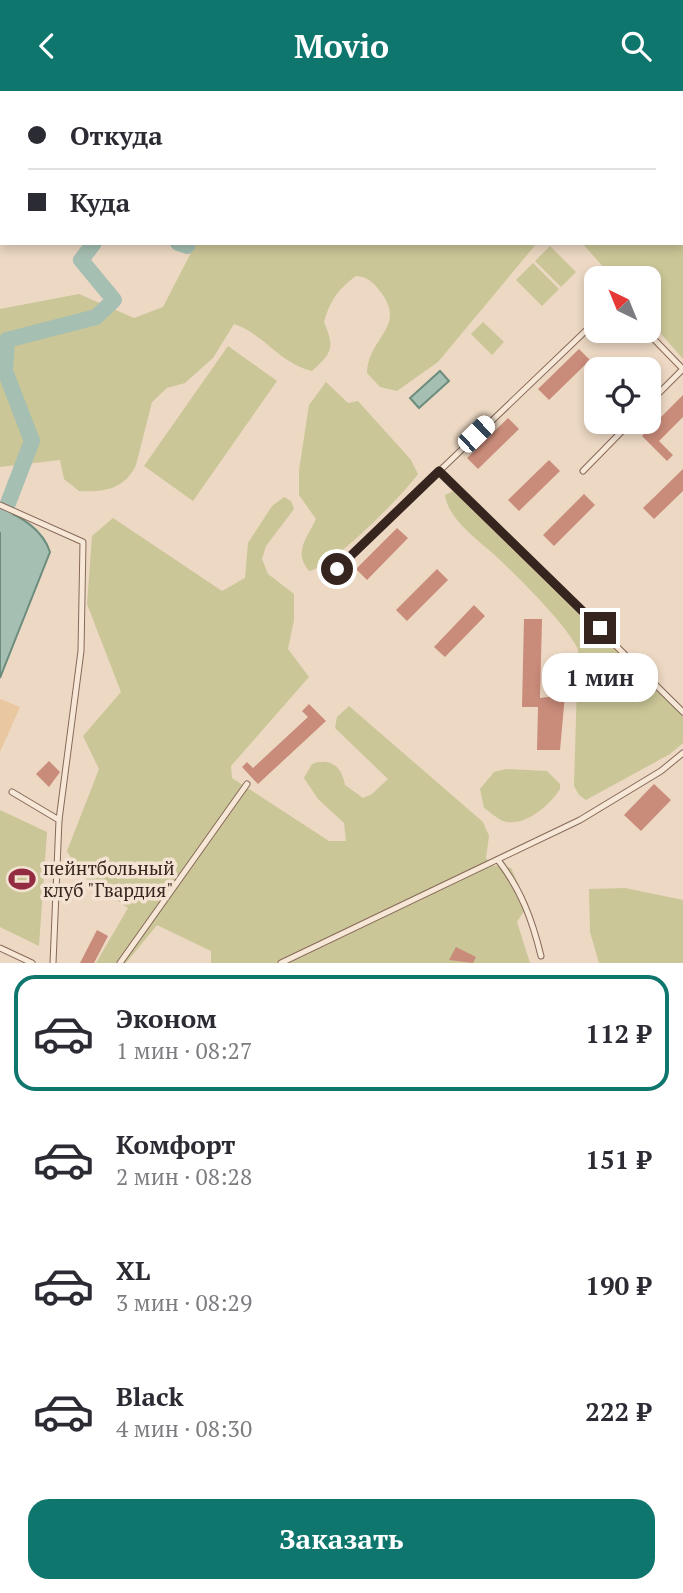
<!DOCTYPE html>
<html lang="ru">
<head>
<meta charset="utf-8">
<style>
	:root { --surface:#fff; --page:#f2f2f3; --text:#2b2b33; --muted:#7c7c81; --line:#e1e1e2; --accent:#0f766e }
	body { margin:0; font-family:"PT Serif",serif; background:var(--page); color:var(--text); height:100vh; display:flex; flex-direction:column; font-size:26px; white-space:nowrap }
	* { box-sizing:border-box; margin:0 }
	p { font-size:23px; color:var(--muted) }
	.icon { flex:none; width:38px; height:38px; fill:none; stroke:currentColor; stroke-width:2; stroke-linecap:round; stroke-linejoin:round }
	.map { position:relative; height:872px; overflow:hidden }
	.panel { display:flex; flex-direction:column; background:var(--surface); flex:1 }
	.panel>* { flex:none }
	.guide { position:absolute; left:0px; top:0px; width:684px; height:154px; box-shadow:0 4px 10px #0003; display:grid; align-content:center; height:154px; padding:0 28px; background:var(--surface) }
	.needle { width:46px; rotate:317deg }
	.fabs { position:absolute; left:584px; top:175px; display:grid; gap:14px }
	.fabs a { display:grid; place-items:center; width:77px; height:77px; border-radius:14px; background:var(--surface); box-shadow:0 4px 10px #0003; font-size:35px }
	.end { position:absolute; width:32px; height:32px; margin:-16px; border:9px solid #36251e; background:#fff; box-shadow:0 0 0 4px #fff }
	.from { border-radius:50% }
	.bubble { position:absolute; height:49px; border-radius:21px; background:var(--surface); box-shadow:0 4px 10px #0003; font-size:23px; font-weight:600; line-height:49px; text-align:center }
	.car { position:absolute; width:21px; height:42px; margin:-21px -10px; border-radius:9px; box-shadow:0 0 5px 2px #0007; background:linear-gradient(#fff 24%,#345 0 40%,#fff 0 76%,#345 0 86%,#fff 0) }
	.guide b { display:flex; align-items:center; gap:24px; height:66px; font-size:26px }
	.guide b+b { border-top:2px solid var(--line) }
	.guide i { width:18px; height:18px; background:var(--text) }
	ul { padding:12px 0 0; list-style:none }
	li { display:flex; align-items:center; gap:21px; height:116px; margin:0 14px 10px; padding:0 14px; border:4px solid transparent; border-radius:21px }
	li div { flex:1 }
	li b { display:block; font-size:26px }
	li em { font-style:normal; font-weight:600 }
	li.selected { border-color:var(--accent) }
	li>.icon { width:63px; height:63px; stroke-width:1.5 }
	.cta { display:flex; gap:14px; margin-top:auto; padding:14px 28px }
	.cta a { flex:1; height:80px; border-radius:21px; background:var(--accent); color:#fff; font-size:28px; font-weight:600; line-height:80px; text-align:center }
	header { display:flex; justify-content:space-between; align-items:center; height:91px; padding:0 28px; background:var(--accent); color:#fff; font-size:32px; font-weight:600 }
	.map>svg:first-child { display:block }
</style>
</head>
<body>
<header><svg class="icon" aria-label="back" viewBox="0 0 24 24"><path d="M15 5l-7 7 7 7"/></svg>Movio<svg class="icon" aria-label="search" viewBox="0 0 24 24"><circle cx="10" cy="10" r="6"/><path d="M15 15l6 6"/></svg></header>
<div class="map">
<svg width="683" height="872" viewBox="0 0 683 872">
	<rect width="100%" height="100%" fill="#ecd8c3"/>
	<g fill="#cac697">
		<path d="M451,0H683V268L649,229V187H613L582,152H682V2Z"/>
		<path d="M196,152H537L438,271L397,300L380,296L367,282C368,245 409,236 379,199C372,190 367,186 356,185C338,198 330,210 324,231C335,257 332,262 312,280C279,272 264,243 234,233L213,267L185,292L167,297L152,311L136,374C124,399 104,401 79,400L64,388L60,369L0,376V218L79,203L134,227L163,216Z"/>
		<path d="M550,155L576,181L561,196L535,170Z"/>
		<path d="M533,172L559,198L542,215L516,189Z"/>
		<path d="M483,231L504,251L492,264L471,243Z"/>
		<path d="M228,255L277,290L193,410L144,375Z"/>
		<path d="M326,291L348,312L358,310L411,369L418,383C404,403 331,477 309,480C293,460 307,448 316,428L299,404V379L309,314Z"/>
		<path d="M453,400L683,625V652L670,663L586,709L579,704L574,695L578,558C565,532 522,490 500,469C482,451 449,431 445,404Z"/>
		<path d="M284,406L291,410L294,418L266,455L262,468L268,483L294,503V529L288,558L309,586L231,675L232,687L329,750H346L344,732L318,708L304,687L312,673C331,666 342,676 345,694L363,707L372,703L388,688L335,637L337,626L349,615L483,731L489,745L486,767L491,774L511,777L528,814L517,831L530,872H211V860L157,834L126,872H96L128,817L80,783L67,760L99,678L83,645L121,601L87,513L92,445L113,427L222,500L245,487L248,452L272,415Z"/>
		<path d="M506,678L547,680L560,693V698C550,714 524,737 503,730C496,727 490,721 484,717L480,698L494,681Z"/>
		<path d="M0,719L47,741L39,855L0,836Z"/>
		<path d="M625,797L683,809V872H599L590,841L589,798Z"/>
	</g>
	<path fill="#e8c7a1" d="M0,608L20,616L0,661Z"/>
	<g fill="#a5bfb2" stroke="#6c8d7e" stroke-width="2">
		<path d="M440,280L449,290L419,317L410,307Z"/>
		<path d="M0,418C21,425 43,439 50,461L0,587Z"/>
	</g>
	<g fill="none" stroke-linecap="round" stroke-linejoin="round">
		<g stroke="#a5bfb2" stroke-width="16">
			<path d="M252,0V2"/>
			<path d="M208,2L209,0"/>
			<path d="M277,2L278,0"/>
			<path d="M178,152L187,155L188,152"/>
			<path d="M0,433L32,350L5,280L7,249L96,226L114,209L81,169L94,152"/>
		</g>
	</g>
	<g fill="#c98b7a">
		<path d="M579,258L590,269L549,309L538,298Z"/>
		<path d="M683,304V326L659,350L673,364L667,370L642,345Z"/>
		<path d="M508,327L519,338L478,378L467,367Z"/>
		<path d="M549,369L560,380L519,420L508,409Z"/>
		<path d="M683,378V400L654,428L643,417Z"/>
		<path d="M584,403L595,414L554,455L543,444Z"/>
		<path d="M397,437L408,447L367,489L356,478Z"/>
		<path d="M437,478L448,489L407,530L396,519Z"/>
		<path d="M474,514L485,525L445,566L434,556Z"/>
		<path d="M524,528H542L540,607L565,604L560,659H537L538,616H522Z"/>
		<path d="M309,613L326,630L258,693L242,676L247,671L253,677L308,626L302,620Z"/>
		<path d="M49,670L60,681L49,696L36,683Z"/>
		<path d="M654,693L671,709L641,740L624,724Z"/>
		<path d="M97,839L108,845L94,872H80Z"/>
		<path d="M456,856L476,866L473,872L449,869Z"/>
	</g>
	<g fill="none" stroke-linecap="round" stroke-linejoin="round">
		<g stroke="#86695a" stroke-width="7">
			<g id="lane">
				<path d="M646,240L683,278L649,312"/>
				<path d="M439,380L683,621"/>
				<path d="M583,380L631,331"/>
				<path d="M0,414L83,451L81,560L59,729"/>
				<path d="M334,481L597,229"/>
				<path d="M12,701L59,729L53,872"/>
				<path d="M498,769C521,799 532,828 541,865"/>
				<path d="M0,857L32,872"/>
				<path d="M120,872L247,693"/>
				<path d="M281,872L580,729L661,680L683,662"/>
			</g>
		</g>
		<use href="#lane" stroke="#f7e7d6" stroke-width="5"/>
	</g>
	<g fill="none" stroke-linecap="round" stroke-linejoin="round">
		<path stroke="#36251e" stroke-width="9" d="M337,478L439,380L600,537"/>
	</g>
	<defs>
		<g id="stadium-bare" transform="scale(2.1)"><path d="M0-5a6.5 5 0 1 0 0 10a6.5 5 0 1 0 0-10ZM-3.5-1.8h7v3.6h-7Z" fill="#932c41" stroke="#f4e3d2" stroke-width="2.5" paint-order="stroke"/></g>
	</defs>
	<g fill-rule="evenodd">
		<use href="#stadium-bare" x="22" y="788"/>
	</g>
	<g text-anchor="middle" stroke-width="7" stroke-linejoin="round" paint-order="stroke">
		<g font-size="19" fill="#36251e" stroke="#f4e3d2" text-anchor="start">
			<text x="43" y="784">пейнтбольный<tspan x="43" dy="22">клуб "Гвардия"</tspan></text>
		</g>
	</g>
</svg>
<div class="fabs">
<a><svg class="needle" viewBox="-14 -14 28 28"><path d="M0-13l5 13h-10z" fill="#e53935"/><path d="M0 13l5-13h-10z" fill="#7c7c81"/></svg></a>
<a><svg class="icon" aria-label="locate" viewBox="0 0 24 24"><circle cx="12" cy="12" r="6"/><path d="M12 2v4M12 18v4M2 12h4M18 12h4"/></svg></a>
</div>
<i class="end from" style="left:337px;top:478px"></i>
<i class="end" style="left:600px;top:537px"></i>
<div class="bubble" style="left:542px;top:562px;width:116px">1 мин</div>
<i class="car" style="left:476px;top:343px;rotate:46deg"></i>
<div class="guide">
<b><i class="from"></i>Откуда</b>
<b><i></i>Куда</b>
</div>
</div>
<section class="panel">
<ul>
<li class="selected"><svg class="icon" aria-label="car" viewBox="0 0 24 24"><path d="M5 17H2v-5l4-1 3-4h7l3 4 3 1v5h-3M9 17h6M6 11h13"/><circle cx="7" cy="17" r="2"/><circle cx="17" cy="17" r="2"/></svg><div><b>Эконом</b><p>1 мин · 08:27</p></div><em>112 ₽</em></li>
<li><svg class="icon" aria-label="car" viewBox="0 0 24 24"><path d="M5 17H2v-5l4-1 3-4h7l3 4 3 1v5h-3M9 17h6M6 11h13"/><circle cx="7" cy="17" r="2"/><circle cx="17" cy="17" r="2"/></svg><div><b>Комфорт</b><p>2 мин · 08:28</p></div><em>151 ₽</em></li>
<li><svg class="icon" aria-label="car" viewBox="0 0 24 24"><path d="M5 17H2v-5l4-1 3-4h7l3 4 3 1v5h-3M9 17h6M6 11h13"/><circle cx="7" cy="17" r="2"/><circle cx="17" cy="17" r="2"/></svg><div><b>XL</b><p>3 мин · 08:29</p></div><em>190 ₽</em></li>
<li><svg class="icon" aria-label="car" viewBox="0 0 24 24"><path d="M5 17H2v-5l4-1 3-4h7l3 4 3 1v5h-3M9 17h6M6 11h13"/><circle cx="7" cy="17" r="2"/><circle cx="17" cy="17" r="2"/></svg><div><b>Black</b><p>4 мин · 08:30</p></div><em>222 ₽</em></li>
</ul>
<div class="cta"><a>Заказать</a></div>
</section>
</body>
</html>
